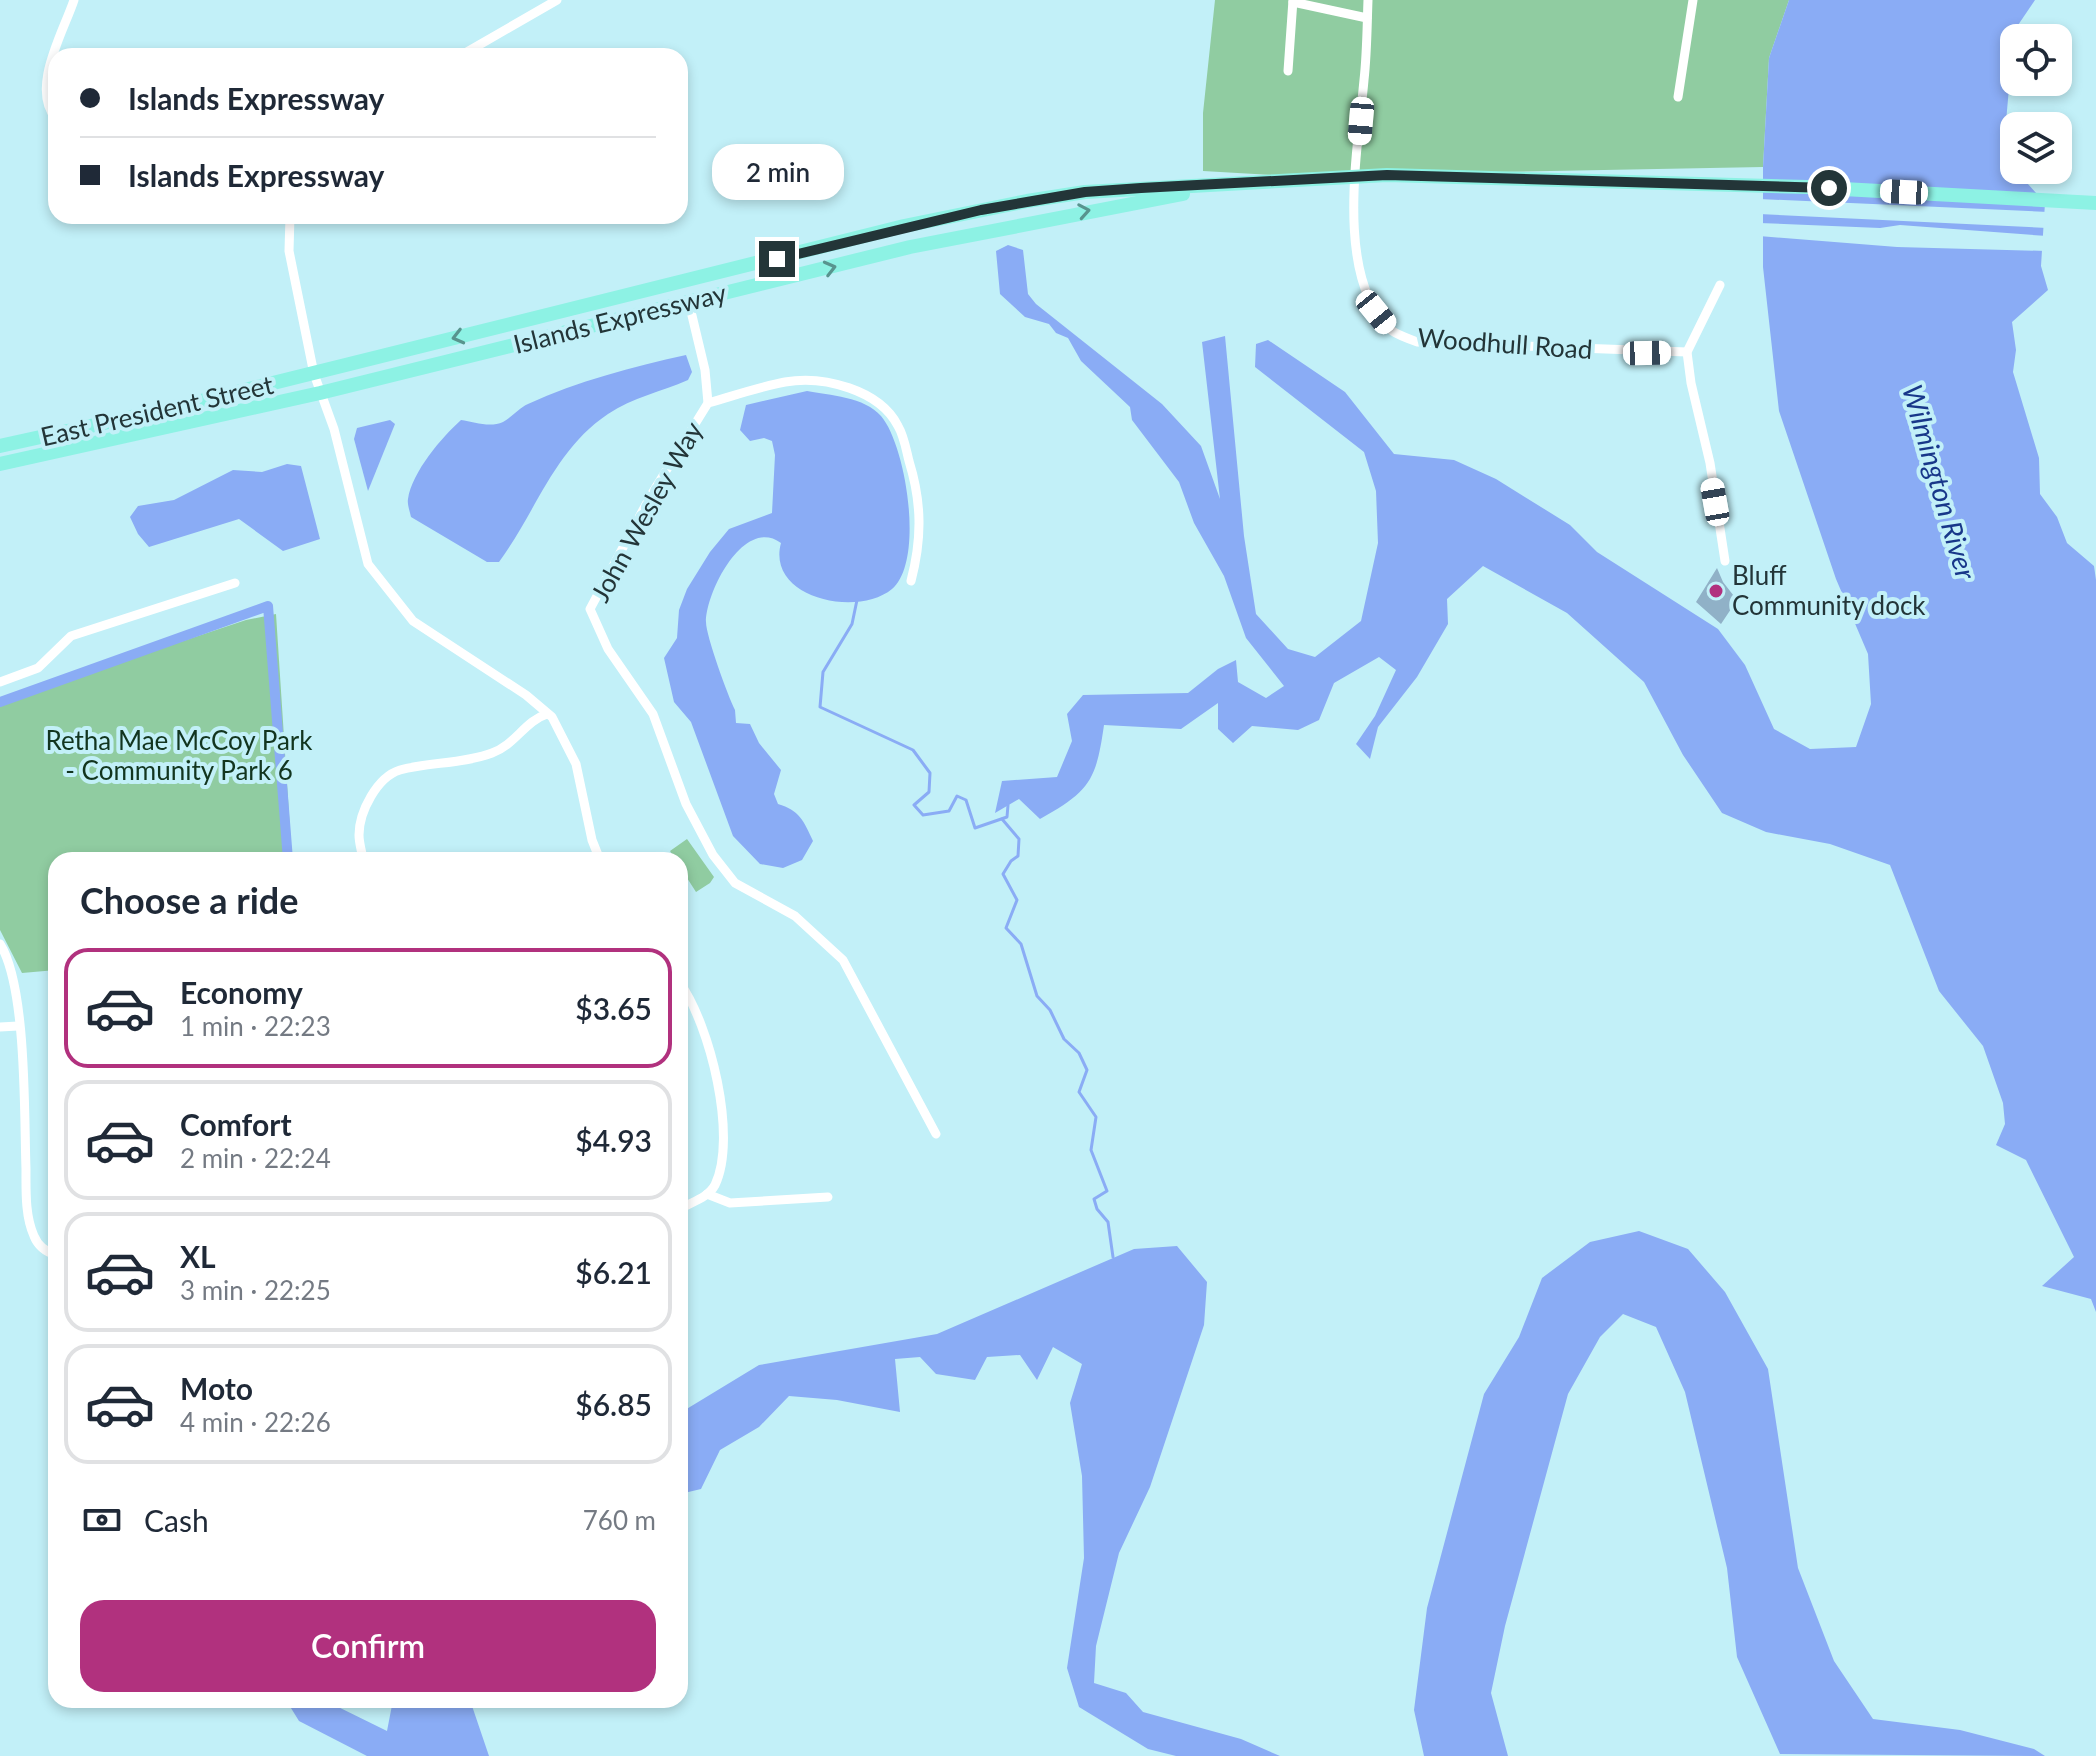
<!DOCTYPE html>
<html lang="en">
<head>
<meta charset="utf-8">
<style>
	:root { --surface:#fff; --page:#f2f2f3; --text:#1f2937; --muted:#747a83; --line:#e0e1e3; --accent:#b1317e }
	body { margin:0; font-family:Lato,sans-serif; background:var(--page); color:var(--text); height:100vh; display:flex; flex-direction:column; font-size:30px; white-space:nowrap }
	* { box-sizing:border-box; margin:0 }
	p { font-size:26px; color:var(--muted) }
	.icon { flex:none; width:44px; height:44px; fill:none; stroke:currentColor; stroke-width:2; stroke-linecap:round; stroke-linejoin:round }
	.map { position:relative; flex:1; overflow:hidden }
	.details { position:absolute; left:48px; top:852px; width:640px; height:856px; display:flex; flex-direction:column; background:var(--surface); border-radius:24px; box-shadow:0 4px 12px #0003 }
	.details>* { flex:none }
	.top-card { position:absolute; left:48px; top:48px; width:640px; height:176px; border-radius:24px; box-shadow:0 4px 12px #0003; display:grid; align-content:center; height:176px; padding:0 32px; background:var(--surface) }
	.fabs { position:absolute; left:2000px; top:24px; display:grid; gap:16px }
	.fabs a { display:grid; place-items:center; width:72px; height:72px; border-radius:16px; background:var(--surface); box-shadow:0 4px 12px #0003; font-size:40px }
	.end { position:absolute; width:36px; height:36px; margin:-18px; border:10px solid #233538; background:#fff; box-shadow:0 0 0 4px #fff }
	.from { border-radius:50% }
	.bubble { position:absolute; height:56px; border-radius:24px; background:var(--surface); box-shadow:0 4px 12px #0003; font-size:26px; font-weight:600; line-height:56px; text-align:center }
	.car { position:absolute; width:24px; height:48px; margin:-24px -12px; border-radius:10px; box-shadow:0 0 6px 2px #0007; background:linear-gradient(#fff 24%,#345 0 40%,#fff 0 76%,#345 0 86%,#fff 0) }
	.top-card b { display:flex; align-items:center; gap:28px; height:76px; font-size:30px }
	.top-card b+b { border-top:2px solid var(--line) }
	.top-card i { width:20px; height:20px; background:var(--text) }
	ul { padding:0; list-style:none }
	li { display:flex; align-items:center; gap:24px; height:120px; margin:0 16px 12px; padding:0 16px; border:4px solid var(--line); border-radius:24px }
	li div { flex:1 }
	li b { display:block; font-size:30px }
	li em { font-style:normal; font-weight:600 }
	li.current { border-color:var(--accent) }
	li>.icon { width:72px; height:72px; stroke-width:1.5 }
	h2 { padding:0 32px; font-size:36px; line-height:96px }
	.pay { display:flex; align-items:center; gap:20px; height:88px; padding:0 32px; font-size:30px }
	.pay p { margin-inline-start:auto }
	.primary-button { display:flex; gap:16px; margin-top:auto; padding:16px 32px }
	.primary-button a { flex:1; height:92px; border-radius:24px; background:var(--accent); color:#fff; font-size:32px; font-weight:600; line-height:92px; text-align:center }
	.map>svg:first-child { display:block }
</style>
</head>
<body>
<div class="map">
<svg width="2096" height="1756" viewBox="0 0 2096 1756">
	<rect width="100%" height="100%" fill="#c2f0f8"/>
	<g fill="#90cca1">
		<path d="M1215,0H1789L1769,58L1763,167L1290,176L1203,171V113Z"/>
		<path d="M276,614L292,860H56V970L22,973L0,930V702L246,620Z"/>
		<path d="M687,839L714,877L710,883L696,892L680,867V860H676L670,851Z"/>
	</g>
	<g fill="#8aacf5">
		<path d="M1789,0H2035L2014,31L2003,156L2045,203L2041,266L2048,290L2012,322L2016,350L2013,372L2039,458L2040,494L2057,517L2067,543L2094,566L2096,580V1312L2091,1299L2042,1286L2074,1257L2026,1160L1996,1145L2005,1124L2003,1103L1983,1046L1939,991L1890,865L1830,844L1766,832L1722,813L1683,755L1644,682L1567,613L1483,566L1447,599L1448,624L1417,677L1378,727L1370,759L1356,744L1375,716L1396,670L1379,657L1334,683L1319,720L1298,730L1252,726L1233,743L1218,729V703L1181,729L1104,725C1096,781 1090,791 1040,819L1019,799L995,813L1002,781L1057,777L1072,741L1067,714L1083,695L1188,693L1218,669L1236,660L1238,682L1266,698L1284,686L1246,638L1224,576L1194,523L1179,482L1132,420L1130,407L1081,361L1068,338L1056,333L1049,324L1025,317L1000,294L996,251L1008,245L1023,250L1028,294L1036,304L1162,404L1201,446L1220,499L1202,342L1225,336L1244,536L1256,614L1288,649L1315,657L1361,621L1378,543L1376,491L1364,452L1255,367L1256,344L1268,340L1345,392L1394,454L1454,460L1496,479L1570,525L1597,552L1718,629L1745,665L1774,729L1810,749L1856,747L1871,704L1868,654L1836,579L1779,411L1763,267V167L1769,58Z"/>
		<path d="M686,355L692,372L688,380C661,392 633,397 608,414C554,450 536,512 499,562H487L411,517C410,512 407,504 408,499C412,472 442,437 461,420C474,422 490,428 503,422C512,417 519,408 528,404C578,381 632,367 686,355Z"/>
		<path d="M807,391C829,395 865,397 881,416C906,445 925,561 892,589C857,618 766,598 781,543C744,516 706,592 706,622C706,636 728,696 735,710L736,723L750,724L759,743L781,770L774,794L778,804C799,810 804,821 813,841L802,860L783,868L760,864L733,836L691,722L674,702L664,658L677,638L679,610L687,589L710,552L729,529L772,513L775,455L772,441L764,438L750,441L740,430L746,405Z"/>
		<path d="M390,420L395,424L368,491L354,439L357,428Z"/>
		<path d="M287,464L301,466L320,539L283,551L239,519L149,547L138,534L130,517L138,506L174,500L233,470L262,472Z"/>
		<path d="M1639,1231L1688,1249L1725,1292L1768,1369L1798,1568L1834,1661L1873,1719L1960,1730L2034,1749L2045,1756L1780,1754L1737,1657L1727,1568L1685,1392L1656,1327L1623,1314L1600,1337L1568,1394L1505,1626L1491,1693L1508,1756H1424L1414,1710L1427,1608L1484,1394L1519,1337L1542,1278L1590,1242Z"/>
		<path d="M1177,1246L1207,1282L1204,1325L1150,1487L1119,1553L1096,1646L1094,1683L1126,1693L1143,1712L1241,1739L1280,1756H1176L1148,1749L1079,1707L1067,1668L1084,1558L1082,1476L1070,1403L1082,1364L1053,1347L1037,1380L1020,1355L987,1357L975,1380L936,1374L920,1357L895,1359L900,1412L837,1400L789,1396L759,1427L720,1450L701,1489L680,1494V1413L759,1365L937,1334L1134,1249Z"/>
		<path d="M286,1700H324L387,1731L393,1700H470L489,1756H367L299,1721Z"/>
	</g>
	<g fill="#c2f0f8">
		<path d="M1759,199L2048,212L2047,228L1759,214Z"/>
		<path d="M1759,223L1880,228L1900,225L2047,236L2046,251L1897,247L1759,236Z"/>
	</g>
	<g fill="none" stroke-linecap="round" stroke-linejoin="round">
		<g stroke="#8aacf5" stroke-width="3">
			<path d="M857,600L852,624L823,672L820,707L913,750L930,773L929,792L914,805L923,815L949,811L957,796L966,800L975,828L1007,817L1008,805"/>
			<path d="M1002,819L1019,839L1018,856L1011,861L1003,874L1017,900L1006,928L1021,944L1037,996L1050,1010L1064,1039L1079,1053L1087,1070L1079,1092L1096,1117L1091,1150L1107,1191L1094,1199L1097,1209L1108,1222L1113,1257"/>
		</g>
		<path stroke="#8aacf5" stroke-width="10" d="M0,702L268,606L288,860"/>
	</g>
	<path fill="#90b1c7" d="M1717,568L1723,582L1737,600L1721,624L1696,602Z"/>
	<g fill="none" stroke-linecap="round" stroke-linejoin="round">
		<g stroke="#fff" stroke-width="9">
			<path d="M1368,0C1367,27 1367,53 1364,80C1358,148 1334,276 1390,329C1396,335 1408,338 1417,342L1687,352"/>
			<path d="M1293,2L1367,18"/>
			<path d="M460,56L557,0"/>
			<path d="M1288,71L1293,0"/>
			<path d="M1678,97L1693,0"/>
			<path d="M56,119C30,88 63,33 74,0"/>
			<path d="M290,216L289,251L314,374L334,429L368,564L413,621L526,695L552,717L576,764L592,840L600,860"/>
			<path d="M1720,285L1687,352L1691,383L1710,463L1725,561"/>
			<path d="M689,303L705,370L708,403L651,495L590,609L608,649L653,714L686,804L713,855L735,883L795,916L843,960L936,1134"/>
			<path d="M708,403C733,396 759,387 785,382C823,375 880,390 898,426C904,436 906,449 909,461C922,503 922,539 911,581"/>
			<path d="M0,682L38,668L71,636L235,583"/>
			<path d="M363,860C362,852 359,843 359,835C359,812 377,777 400,770C430,762 462,764 492,753C515,745 525,721 547,714"/>
			<path d="M0,944C27,987 24,1115 26,1169C26,1191 25,1216 34,1236C38,1246 46,1252 56,1255"/>
			<path d="M680,983C710,1025 738,1137 715,1185C708,1198 691,1202 680,1209"/>
			<path d="M0,1027L18,1026"/>
			<path d="M707,1194L730,1203L828,1197"/>
		</g>
		<g stroke="#8df2e4" stroke-width="14">
			<path d="M0,446L181,406L904,226L1027,201L1085,192L1387,175L1807,187L2096,203"/>
			<path d="M0,464L320,393L910,247L1183,194"/>
		</g>
	</g>
	<defs><path id="oneway-chevron" d="M-2-3.5L2.5 0L-2 3.5" fill="none" stroke-width="1.6" stroke-linecap="round" stroke-linejoin="round" transform="scale(2)"/></defs>
	<g stroke="#58948e">
		<use href="#oneway-chevron" transform="translate(1084 211) rotate(-10)"/>
		<use href="#oneway-chevron" transform="translate(830 268) rotate(-14)"/>
		<use href="#oneway-chevron" transform="translate(458 337) rotate(166)"/>
	</g>
	<g fill="none" stroke-linecap="round" stroke-linejoin="round">
		<path stroke="#233538" stroke-width="10" d="M777,259L981,210L1085,192L1141,188L1387,175L1829,188"/>
	</g>
	<circle fill="#b1317e" stroke="#c2f0f8" stroke-width="3" cx="1716" cy="591" r="8"/>
	<g text-anchor="middle" stroke-width="8" stroke-linejoin="round" paint-order="stroke">
		<g font-size="26" fill="#233538" stroke="#c2f0f8">
			<text transform="translate(620 319) rotate(-14)" y="9">Islands Expressway</text>
			<text transform="translate(1505 344) rotate(4)" y="9">Woodhull Road</text>
			<text transform="translate(157 411) rotate(-13)" y="9">East President Street</text>
			<text transform="translate(647 512) rotate(-61)" y="9">John Wesley Way</text>
		</g>
		<g font-size="26" fill="#233538" stroke="#c2f0f8" text-anchor="start">
			<text x="1732" y="585">Bluff<tspan x="1732" dy="30">Community dock</tspan></text>
		</g>
		<g font-size="26" fill="#12351f" stroke="#c2f0f8">
			<text x="179" y="750">Retha Mae McCoy Park<tspan x="179" dy="30">- Community Park 6</tspan></text>
		</g>
		<g font-size="28" font-style="italic" fill="#183789" stroke="#c2f0f8">
			<text transform="translate(1939 482) rotate(74)" y="10">Wilmington River</text>
		</g>
	</g>
</svg>
<div class="fabs">
<a><svg class="icon" aria-label="locate" viewBox="0 0 24 24"><circle cx="12" cy="12" r="6"/><path d="M12 2v4M12 18v4M2 12h4M18 12h4"/></svg></a>
<a><svg class="icon" aria-label="layers" viewBox="0 0 24 24"><path d="M12 4l9 5-9 5-9-5zM3 14l9 5 9-5"/></svg></a>
</div>
<i class="end from" style="left:1829px;top:188px"></i>
<i class="end" style="left:777px;top:259px"></i>
<div class="bubble" style="left:712px;top:144px;width:132px">2 min</div>
<i class="car" style="left:1361px;top:121px;rotate:185deg"></i>
<i class="car" style="left:1904px;top:192px;rotate:273deg"></i>
<i class="car" style="left:1376px;top:312px;rotate:141deg"></i>
<i class="car" style="left:1647px;top:353px;rotate:89deg"></i>
<i class="car" style="left:1715px;top:502px;rotate:350deg"></i>
<div class="top-card">
<b><i class="from"></i>Islands Expressway</b>
<b><i></i>Islands Expressway</b>
</div>
<section class="details">
<h2>Choose a ride</h2>
<ul>
<li class="current"><svg class="icon" aria-label="car" viewBox="0 0 24 24"><path d="M5 17H2v-5l4-1 3-4h7l3 4 3 1v5h-3M9 17h6M6 11h13"/><circle cx="7" cy="17" r="2"/><circle cx="17" cy="17" r="2"/></svg><div><b>Economy</b><p>1 min · 22:23</p></div><em>$3.65</em></li>
<li><svg class="icon" aria-label="car" viewBox="0 0 24 24"><path d="M5 17H2v-5l4-1 3-4h7l3 4 3 1v5h-3M9 17h6M6 11h13"/><circle cx="7" cy="17" r="2"/><circle cx="17" cy="17" r="2"/></svg><div><b>Comfort</b><p>2 min · 22:24</p></div><em>$4.93</em></li>
<li><svg class="icon" aria-label="car" viewBox="0 0 24 24"><path d="M5 17H2v-5l4-1 3-4h7l3 4 3 1v5h-3M9 17h6M6 11h13"/><circle cx="7" cy="17" r="2"/><circle cx="17" cy="17" r="2"/></svg><div><b>XL</b><p>3 min · 22:25</p></div><em>$6.21</em></li>
<li><svg class="icon" aria-label="car" viewBox="0 0 24 24"><path d="M5 17H2v-5l4-1 3-4h7l3 4 3 1v5h-3M9 17h6M6 11h13"/><circle cx="7" cy="17" r="2"/><circle cx="17" cy="17" r="2"/></svg><div><b>Moto</b><p>4 min · 22:26</p></div><em>$6.85</em></li>
</ul>
<div class="pay"><svg class="icon" aria-label="cash" viewBox="0 0 24 24"><path d="M3 7h18v10H3z"/><circle cx="12" cy="12" r="2"/></svg>Cash<p>760 m</p></div>
<div class="primary-button"><a>Confirm</a></div>
</section>
</div>
</body>
</html>
